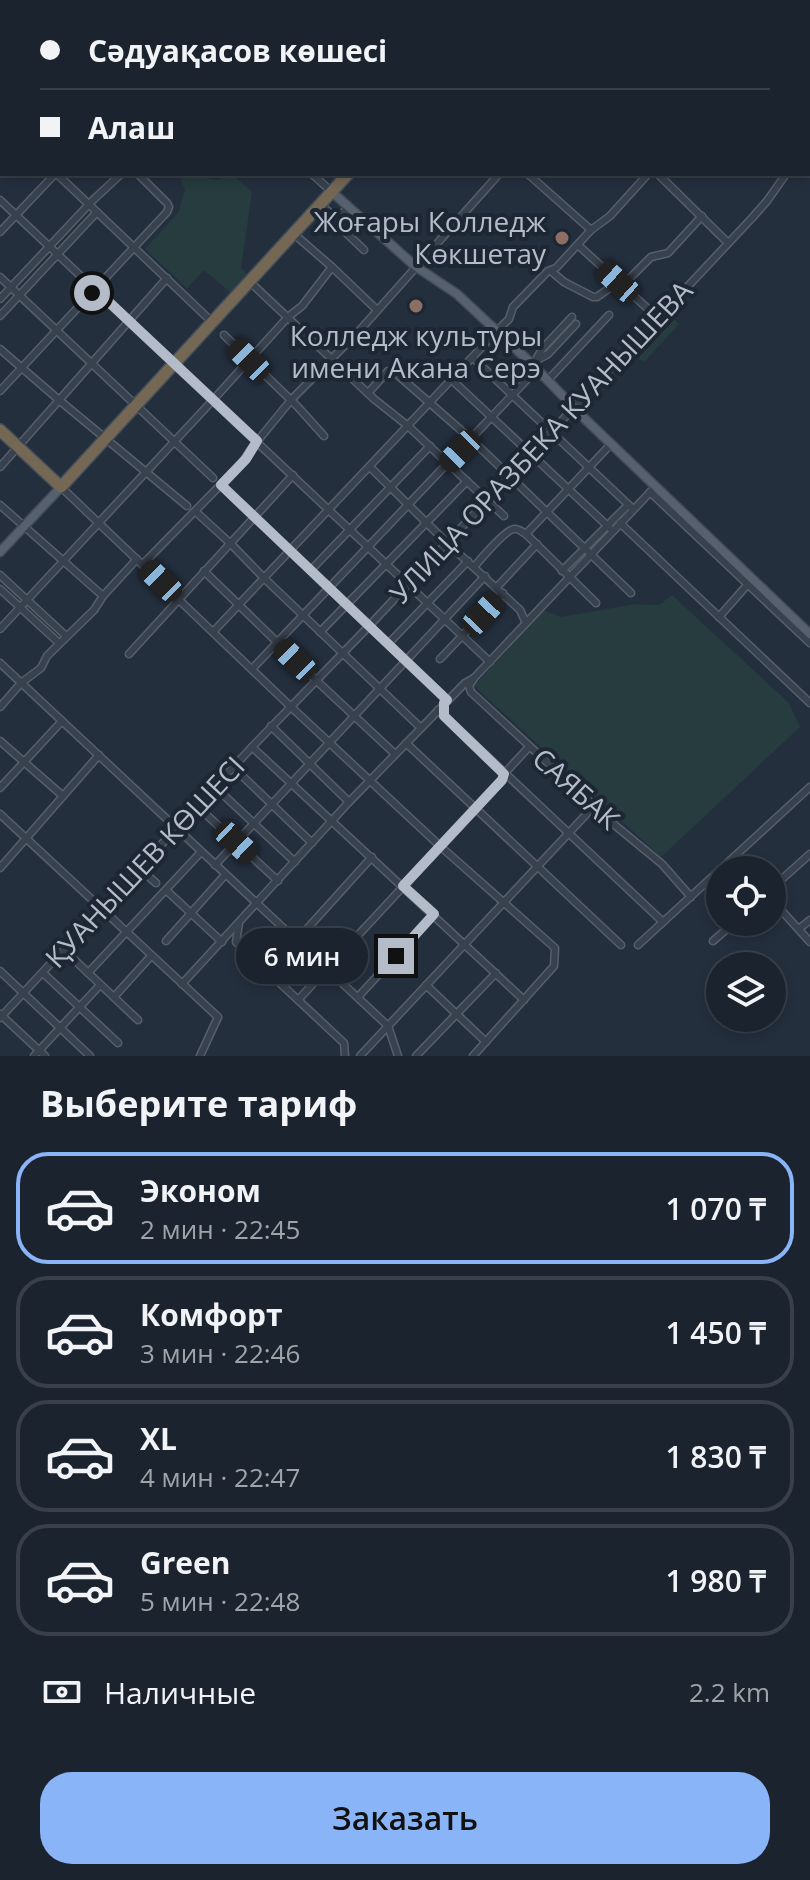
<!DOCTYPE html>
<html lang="ru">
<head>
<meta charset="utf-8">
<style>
	:root { --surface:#1b232e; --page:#282f3a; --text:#f1f3f6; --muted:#a0a4aa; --line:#39404a; --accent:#8ab4f8 }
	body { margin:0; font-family:"Open Sans",sans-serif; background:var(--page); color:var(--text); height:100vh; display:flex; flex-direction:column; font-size:30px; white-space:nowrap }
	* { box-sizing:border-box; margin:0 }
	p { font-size:26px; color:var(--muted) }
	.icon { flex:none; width:44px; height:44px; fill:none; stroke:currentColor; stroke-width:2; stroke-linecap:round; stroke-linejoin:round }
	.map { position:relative; height:1056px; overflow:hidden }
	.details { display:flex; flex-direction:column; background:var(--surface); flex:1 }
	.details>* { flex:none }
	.top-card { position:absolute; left:0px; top:0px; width:810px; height:176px; box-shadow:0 4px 12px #0003,0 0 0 2px var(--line); display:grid; align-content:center; height:176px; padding:0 40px; background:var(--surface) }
	.fabs { position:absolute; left:706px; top:856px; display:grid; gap:16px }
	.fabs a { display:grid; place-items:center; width:80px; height:80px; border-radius:50%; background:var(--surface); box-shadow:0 4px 12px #0003,0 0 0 2px var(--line); font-size:40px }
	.end { position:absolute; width:36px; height:36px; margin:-18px; border:10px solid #b4bcc9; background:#111; box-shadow:0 0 0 4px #111 }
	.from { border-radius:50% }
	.bubble { position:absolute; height:56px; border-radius:28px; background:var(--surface); box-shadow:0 4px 12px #0003,0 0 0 2px var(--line); font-size:26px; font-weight:600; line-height:56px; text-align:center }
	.car { position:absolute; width:24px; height:48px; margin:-24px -12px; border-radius:10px; box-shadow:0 0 6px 2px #0007; background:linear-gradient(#222 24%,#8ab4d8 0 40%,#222 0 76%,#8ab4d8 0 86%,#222 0) }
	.top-card b { display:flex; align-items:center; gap:28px; height:76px; font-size:30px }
	.top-card b+b { border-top:2px solid var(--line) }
	.top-card i { width:20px; height:20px; background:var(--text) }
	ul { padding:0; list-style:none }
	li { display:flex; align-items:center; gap:24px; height:112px; margin:0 16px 12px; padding:0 24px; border:4px solid var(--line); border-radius:32px }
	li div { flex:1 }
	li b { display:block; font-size:30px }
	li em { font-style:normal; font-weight:600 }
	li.selected { border-color:var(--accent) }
	li>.icon { width:72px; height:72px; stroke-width:1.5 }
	h2 { padding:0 40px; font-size:36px; line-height:96px }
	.pay { display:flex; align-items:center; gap:20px; height:88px; padding:0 40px; font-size:30px }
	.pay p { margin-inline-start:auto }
	.cta { display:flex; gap:16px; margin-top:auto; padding:16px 40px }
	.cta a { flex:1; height:92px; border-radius:32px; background:var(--accent); color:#111; font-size:32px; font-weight:600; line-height:92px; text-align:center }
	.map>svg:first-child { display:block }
</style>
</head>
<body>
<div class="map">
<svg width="810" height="1056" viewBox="0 0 810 1056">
	<rect width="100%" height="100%" fill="#242f3e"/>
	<g fill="#263c3f">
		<path d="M186,174L217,180L232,174L252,192L241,268L248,275L231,293L204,270L187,288L145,249L178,213L185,189L180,179Z"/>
		<path d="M668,313L679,324L644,362L636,357L633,350Z"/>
		<path d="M672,595L789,703L800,727L661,857L474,686L544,610L561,617L636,604L659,605Z"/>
	</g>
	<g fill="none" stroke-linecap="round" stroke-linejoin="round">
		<g stroke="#565f6c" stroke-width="9">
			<g id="minor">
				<path d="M285,0V2"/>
				<path d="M792,0V2"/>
				<path d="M57,2L58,0"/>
				<path d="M136,2L138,0"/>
				<path d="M219,2L221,0"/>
				<path d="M617,2L626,0"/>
				<path d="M801,2L809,0"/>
				<path d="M0,43L2,44"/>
				<path d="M0,62L2,60"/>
				<path d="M808,69L810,91"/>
				<path d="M808,111L810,99"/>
				<path d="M57,174L212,322"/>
				<path d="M312,174L332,192"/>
				<path d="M528,174L591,230"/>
				<path d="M658,174L728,243"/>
				<path d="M0,200L490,662"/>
				<path d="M321,205L337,219"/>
				<path d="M348,207L337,219V224L364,250"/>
				<path d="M0,232L55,174"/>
				<path d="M294,234L332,267L377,310"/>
				<path d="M578,245L658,318"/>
				<path d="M551,271L564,282L593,297H597L618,282"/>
				<path d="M0,277L213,478"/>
				<path d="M250,282L374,399L408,426L504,516"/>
				<path d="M623,285L651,257L668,253L702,216"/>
				<path d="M0,299L93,200L121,174"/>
				<path d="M0,316L97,212"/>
				<path d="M224,335L297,406L324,436"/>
				<path d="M0,349L59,400L187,506"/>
				<path d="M473,358L633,509"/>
				<path d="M537,360L548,354L576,324"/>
				<path d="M533,365L542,349L572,317"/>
				<path d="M452,380L613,531"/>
				<path d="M548,380L609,315"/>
				<path d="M0,391L167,212L169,207L167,203L138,174"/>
				<path d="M368,393L388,371L392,370L471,439L631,593"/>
				<path d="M0,467L167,278"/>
				<path d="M370,467L444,540L520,610L526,623"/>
				<path d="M221,485L447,700"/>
				<path d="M61,487L290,706L440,846L555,948L554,966L473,1056"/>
				<path d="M650,492L810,643"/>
				<path d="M0,505L103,596"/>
				<path d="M196,512L231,544L265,579L421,728"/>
				<path d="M620,523L810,703"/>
				<path d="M526,534L611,444"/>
				<path d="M143,564L241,464L251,449L291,400L360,330L499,174"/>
				<path d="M474,567C481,559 505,530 514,529C518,528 522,532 526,534L596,603"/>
				<path d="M311,570L430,446"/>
				<path d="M204,571L319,683L395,754"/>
				<path d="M562,571L628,505"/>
				<path d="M0,575L66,636"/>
				<path d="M497,587L537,544"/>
				<path d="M0,589L59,643"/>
				<path d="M719,617L748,584"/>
				<path d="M0,629L213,400L288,317L302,306L332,267"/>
				<path d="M213,632L497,331L509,319L513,307L548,271L556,268L591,230L610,216L648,174"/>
				<path d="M320,632L467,481"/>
				<path d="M388,644L468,561"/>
				<path d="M129,654L293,475"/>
				<path d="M440,659L503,593"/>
				<path d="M0,663L388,1026L398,1056"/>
				<path d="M252,669L537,369"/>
				<path d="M474,678L469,686L471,692L617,827L662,864L691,897"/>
				<path d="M0,707L21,683L41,668L47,656L94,610L103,596L137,559"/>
				<path d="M438,710L663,922"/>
				<path d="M271,726L349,802"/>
				<path d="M0,741L63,796"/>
				<path d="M406,743L621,945"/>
				<path d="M252,747L524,1000"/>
				<path d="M233,767L312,843"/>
				<path d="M215,787L295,862"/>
				<path d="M0,788L62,721"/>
				<path d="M197,806L278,881"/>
				<path d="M0,814L218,1017L200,1056"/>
				<path d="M734,857L745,870"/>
				<path d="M215,865L485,576"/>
				<path d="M0,868L99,755"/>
				<path d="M140,869L156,883"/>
				<path d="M772,888L810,854"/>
				<path d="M166,890L222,942"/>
				<path d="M772,900L810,942"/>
				<path d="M239,923L236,942L344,1043L345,1056"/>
				<path d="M799,929L810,920"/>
				<path d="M166,941L225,875"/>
				<path d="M296,941L372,857"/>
				<path d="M713,941L735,922"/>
				<path d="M638,945L810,787"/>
				<path d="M64,950L138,1020"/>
				<path d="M0,971L90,1056"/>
				<path d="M43,973L118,1043"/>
				<path d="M88,973L201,852"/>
				<path d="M182,984L349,802L465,683L474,678L656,486"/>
				<path d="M426,985L486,1042"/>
				<path d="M114,997L151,956"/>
				<path d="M358,997L434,914"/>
				<path d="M298,1000L502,780L504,774L529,747"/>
				<path d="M0,1014L45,1056"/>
				<path d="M0,1018L252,747L369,626L752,218L767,201L786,174"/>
				<path d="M34,1056L100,985"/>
				<path d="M360,1056L595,805"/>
				<path d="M416,1056L496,973"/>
			</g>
		</g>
		<g stroke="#414a57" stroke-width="11">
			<g id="major">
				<path d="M473,0L475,2"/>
				<path d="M332,192L415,266L457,294L533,365L585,419L810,634"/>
				<path d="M0,552L61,487"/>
			</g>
		</g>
		<g stroke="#434c59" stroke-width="14">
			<g id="highway">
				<path d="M518,2L520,0"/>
				<path d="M0,430L61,487L348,174"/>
			</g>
		</g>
		<use href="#minor" stroke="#38414e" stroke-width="6"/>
		<use href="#major" stroke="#56606e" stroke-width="8"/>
		<use href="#highway" stroke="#746855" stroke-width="11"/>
	</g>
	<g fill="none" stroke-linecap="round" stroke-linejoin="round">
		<path stroke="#b4bcc9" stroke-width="10" d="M92,293L95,289L257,441L246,459L221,485L447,700L444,703V716L504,774L502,780L403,886L434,914L396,956"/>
	</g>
	<g fill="#8d6e63" stroke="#1d2633" stroke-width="3">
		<circle cx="562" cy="238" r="8"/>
		<circle cx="416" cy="306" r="8"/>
	</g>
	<g text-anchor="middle" stroke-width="8" stroke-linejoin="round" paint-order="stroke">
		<g font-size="28" fill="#b4bcc9" stroke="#1d2633" text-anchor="end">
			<text x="546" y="232">Жоғары Колледж<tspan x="546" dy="32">Көкшетау</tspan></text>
			<text x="416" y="346" text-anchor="middle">Колледж культуры<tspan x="416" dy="32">имени Акана Серэ</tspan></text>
		</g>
		<g font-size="28" fill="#b4bcc9" stroke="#1d2633">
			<text transform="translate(541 442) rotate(-47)" y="10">УЛИЦА ОРАЗБЕКА КУАНЫШЕВА</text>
			<text transform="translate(576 789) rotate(42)" y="10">САЯБАК</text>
			<text transform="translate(145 862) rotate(-47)" y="10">ҚУАНЫШЕВ КӨШЕСІ</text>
		</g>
	</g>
</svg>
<div class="fabs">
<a><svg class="icon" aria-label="locate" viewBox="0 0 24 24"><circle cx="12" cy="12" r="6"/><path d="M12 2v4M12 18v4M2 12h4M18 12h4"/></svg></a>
<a><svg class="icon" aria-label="layers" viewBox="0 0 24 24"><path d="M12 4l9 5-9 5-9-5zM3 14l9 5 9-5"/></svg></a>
</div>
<i class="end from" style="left:92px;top:293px"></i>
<i class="end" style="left:396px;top:956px"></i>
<div class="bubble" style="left:236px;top:928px;width:132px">6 мин</div>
<i class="car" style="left:618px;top:282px;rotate:312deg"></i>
<i class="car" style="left:249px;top:360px;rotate:315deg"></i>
<i class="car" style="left:460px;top:451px;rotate:224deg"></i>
<i class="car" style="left:161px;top:581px;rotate:314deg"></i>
<i class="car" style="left:483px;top:614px;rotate:43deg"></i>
<i class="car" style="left:295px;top:660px;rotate:314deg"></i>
<i class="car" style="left:236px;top:842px;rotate:133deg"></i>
<div class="top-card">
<b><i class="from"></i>Сәдуақасов көшесі</b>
<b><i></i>Алаш</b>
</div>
</div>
<section class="details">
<h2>Выберите тариф</h2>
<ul>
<li class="selected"><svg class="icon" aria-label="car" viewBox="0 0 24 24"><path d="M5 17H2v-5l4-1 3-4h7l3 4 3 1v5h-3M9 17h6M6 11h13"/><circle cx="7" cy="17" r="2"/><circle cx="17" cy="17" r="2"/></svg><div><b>Эконом</b><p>2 мин · 22:45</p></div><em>1 070 ₸</em></li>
<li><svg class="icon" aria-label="car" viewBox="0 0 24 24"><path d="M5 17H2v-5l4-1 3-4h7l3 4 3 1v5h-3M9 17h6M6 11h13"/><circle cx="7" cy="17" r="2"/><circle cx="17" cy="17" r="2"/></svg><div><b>Комфорт</b><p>3 мин · 22:46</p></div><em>1 450 ₸</em></li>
<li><svg class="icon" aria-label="car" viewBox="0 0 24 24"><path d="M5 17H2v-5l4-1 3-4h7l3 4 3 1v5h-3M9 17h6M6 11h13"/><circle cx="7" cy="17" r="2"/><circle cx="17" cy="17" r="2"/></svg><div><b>XL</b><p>4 мин · 22:47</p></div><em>1 830 ₸</em></li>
<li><svg class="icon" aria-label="car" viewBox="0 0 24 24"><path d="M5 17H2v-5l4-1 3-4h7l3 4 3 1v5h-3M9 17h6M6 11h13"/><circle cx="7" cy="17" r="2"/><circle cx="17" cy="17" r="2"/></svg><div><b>Green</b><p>5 мин · 22:48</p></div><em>1 980 ₸</em></li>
</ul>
<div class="pay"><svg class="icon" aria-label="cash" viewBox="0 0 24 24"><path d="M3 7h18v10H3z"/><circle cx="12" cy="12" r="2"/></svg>Наличные<p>2.2 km</p></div>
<div class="cta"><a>Заказать</a></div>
</section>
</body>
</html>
